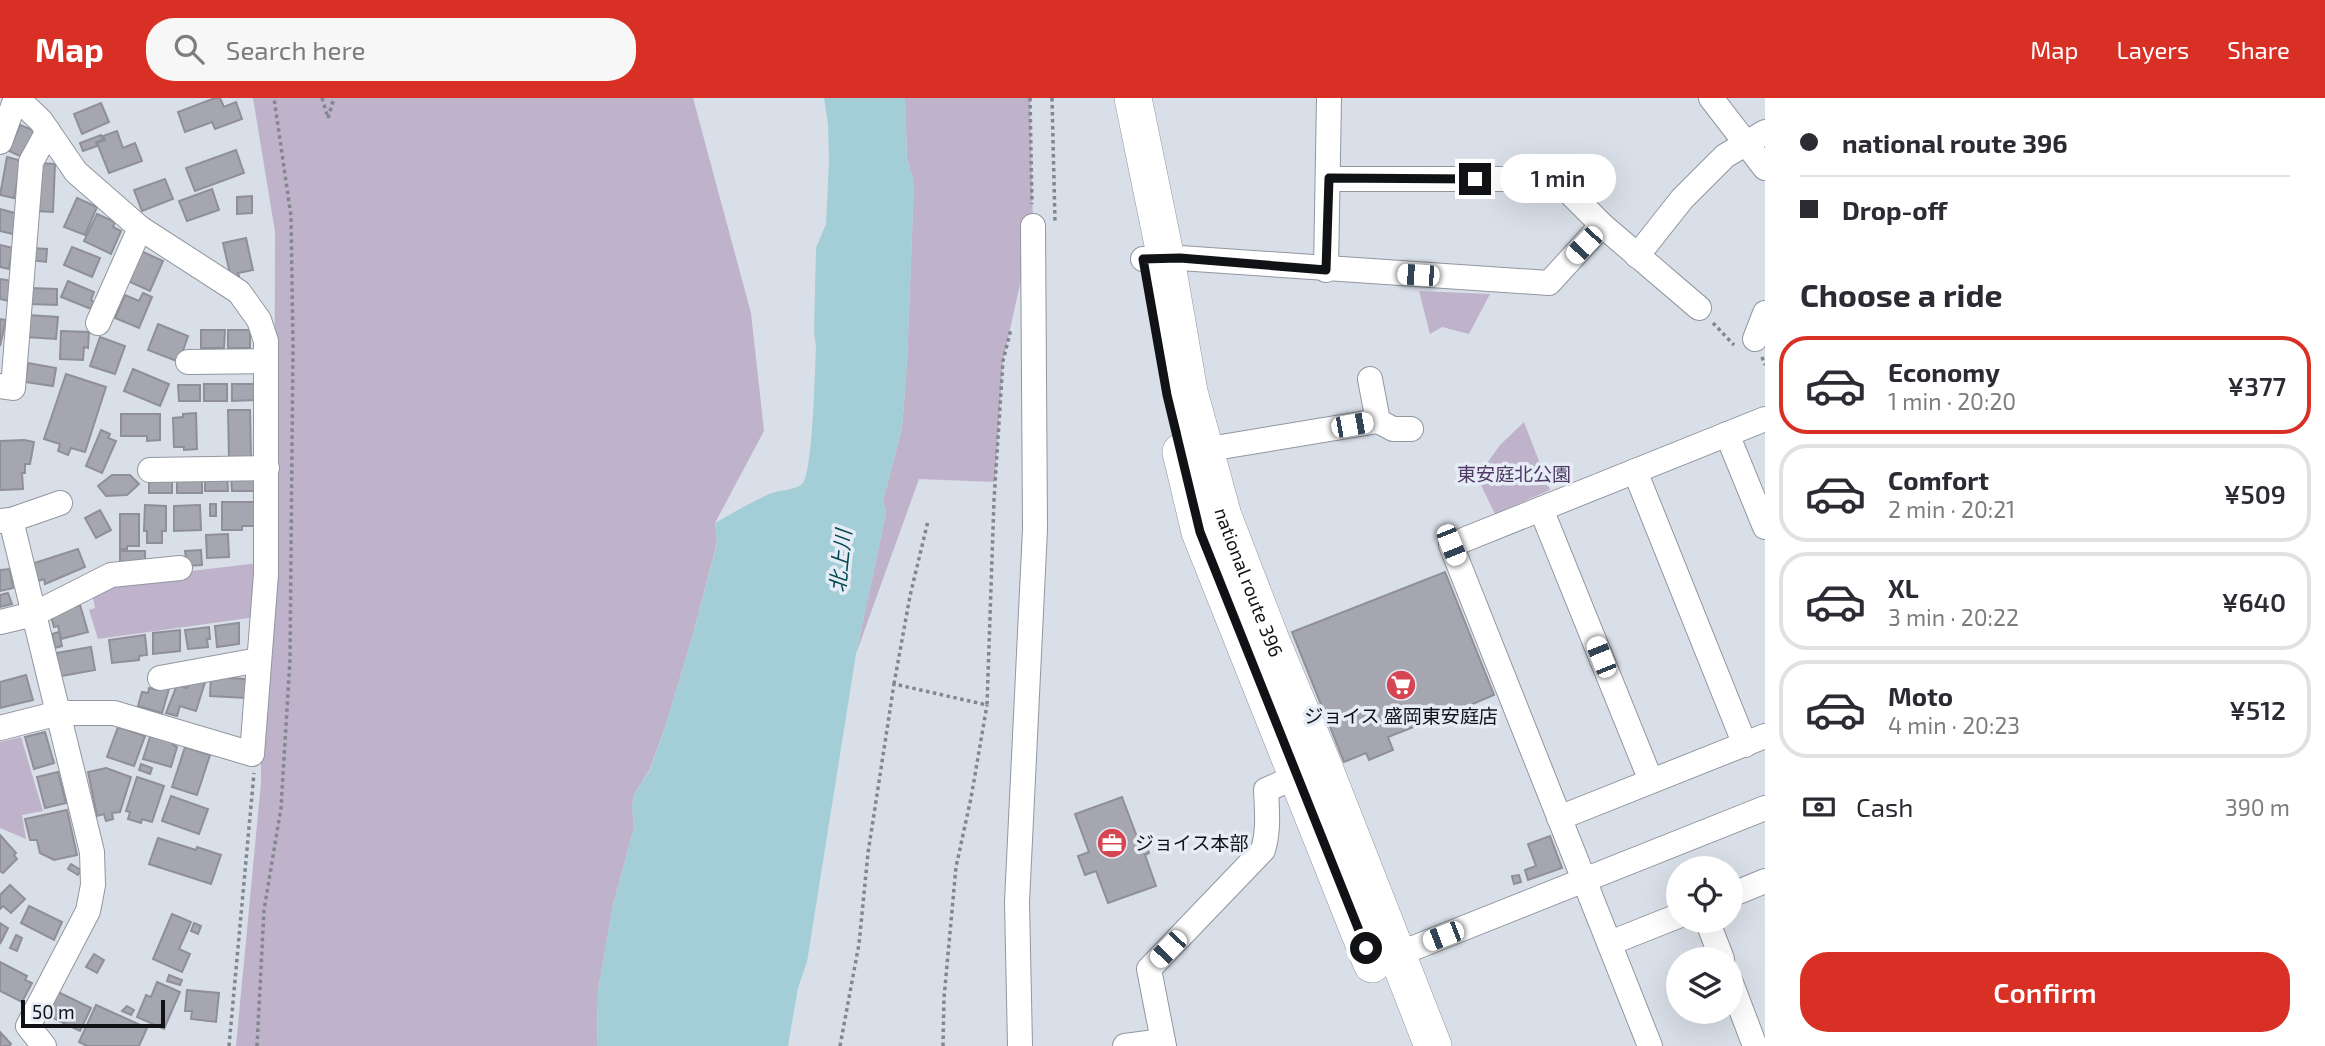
<!DOCTYPE html>
<html lang="en">
<head>
<meta charset="utf-8">
<style>
	:root { --surface:#fff; --page:#f7f7f7; --text:#2b2b33; --muted:#7c7c81; --line:#e1e1e2; --accent:#d93025 }
	body { margin:0; font-family:"Exo 2","Noto Sans JP",sans-serif; background:var(--page); color:var(--text); height:100vh; display:flex; flex-direction:column; font-size:26px; white-space:nowrap }
	* { box-sizing:border-box; margin:0 }
	p { font-size:23px; color:var(--muted) }
	.icon { flex:none; width:38px; height:38px; fill:none; stroke:currentColor; stroke-width:2; stroke-linecap:round; stroke-linejoin:round }
	.map { position:relative; flex:1; overflow:hidden }
	.drawer { display:flex; flex-direction:column; background:var(--surface); width:560px }
	.drawer>* { flex:none }
	.banner { display:grid; align-content:center; height:154px; padding:0 35px; background:var(--surface) }
	.tools { position:absolute; left:1666px; top:758px; display:grid; gap:14px }
	.tools a { display:grid; place-items:center; width:77px; height:77px; border-radius:50%; background:var(--surface); box-shadow:0 7px 28px #0002; font-size:35px }
	.scale { position:absolute; left:21px; bottom:18px; width:144px; box-sizing:border-box; padding-left:7px; border:4px solid #101215; border-top:0; font-size:19px; line-height:24px; white-space:nowrap; color:#101215; -webkit-text-stroke:5px #e6ecf5; paint-order:stroke }
	.end { position:absolute; width:32px; height:32px; margin:-16px; border:9px solid #101215; background:#fff; box-shadow:0 0 0 4px #fff }
	.from { border-radius:50% }
	.bubble { position:absolute; height:49px; border-radius:24px; background:var(--surface); box-shadow:0 7px 28px #0002; font-size:23px; font-weight:600; line-height:49px; text-align:center }
	.car { position:absolute; width:21px; height:42px; margin:-21px -10px; border-radius:9px; box-shadow:0 0 5px 2px #0007; background:linear-gradient(#fff 24%,#345 0 40%,#fff 0 76%,#345 0 86%,#fff 0) }
	.banner b { display:flex; align-items:center; gap:24px; height:66px; font-size:26px }
	.banner b+b { border-top:2px solid var(--line) }
	.banner i { width:18px; height:18px; background:var(--text) }
	ul { padding:0; list-style:none }
	li { display:flex; align-items:center; gap:21px; height:98px; margin:0 14px 10px; padding:0 21px; border:4px solid var(--line); border-radius:28px }
	li div { flex:1 }
	li b { display:block; font-size:26px }
	li em { font-style:normal; font-weight:600 }
	li.active { border-color:var(--accent) }
	li>.icon { width:63px; height:63px; stroke-width:1.5 }
	h2 { padding:0 35px; font-size:32px; line-height:84px }
	.pay { display:flex; align-items:center; gap:18px; height:77px; padding:0 35px; font-size:26px }
	.pay p { margin-inline-start:auto }
	.button { display:flex; gap:14px; margin-top:auto; padding:14px 35px }
	.button a { flex:1; height:80px; border-radius:28px; background:var(--accent); color:#fff; font-size:28px; font-weight:600; line-height:80px; text-align:center }
	header { display:flex; align-items:center; gap:42px; box-sizing:border-box; height:98px; padding:0 35px; background:var(--accent); color:#fff }
	header strong { font-size:33px }
	nav { display:flex; gap:38px; margin-inline-start:auto; font-size:24px }
	.search { width:490px; height:63px; background:var(--page); display:flex; align-items:center; gap:18px; box-sizing:border-box; padding:0 24px; border-radius:28px; color:var(--muted); font-size:26px }
	main { display:flex; flex:1; min-height:0 }
	.map>svg:first-child { display:block }
</style>
</head>
<body>
<header>
<strong>Map</strong>
<div class="search"><svg class="icon" aria-label="search" viewBox="0 0 24 24"><circle cx="10" cy="10" r="6"/><path d="M15 15l6 6"/></svg>Search here</div>
<nav><a>Map</a><a>Layers</a><a>Share</a></nav>
</header>
<main>
<div class="map">
<svg width="1765" height="948" viewBox="0 0 1765 948">
	<rect width="100%" height="100%" fill="#d9dfe8"/>
	<g fill="#beb3cb">
		<path d="M253,0H693L751,215L764,333L715,425L717,445L692,540L666,626L650,671L635,695L632,707L634,730L613,807L598,892L597,948H236L261,684V640L274,480L275,134Z"/>
		<path d="M905,0H1030L1033,128L1003,263L995,384L919,381L856,556L886,415L883,403L902,330L907,265L914,84L907,61Z"/>
		<path d="M1419,193L1490,196L1469,236L1442,229L1430,236Z"/>
		<path d="M1524,324L1550,392L1495,416L1477,379L1500,347Z"/>
		<path d="M258,465L256,519L98,541L89,512L95,510L93,500L117,482Z"/>
		<path d="M21,639L43,713L22,717L26,741L0,730V644Z"/>
	</g>
	<path fill="#a4ced7" d="M824,0H905L907,61L914,84L907,265L902,330L883,403L886,415L856,556L807,864L798,890L788,948H597L598,892L613,807L634,730L632,707L635,695L650,672L666,626L692,540L717,446L715,425C733,415 752,403 772,395C781,392 795,392 802,386C813,378 815,267 816,248L814,234L816,150L826,126L829,63L828,26Z"/>
	<g fill="#a6a6b0" stroke="#8e8f98" stroke-width="2">
		<path d="M215,0H220L224,9L236,4L242,21L215,31L212,24L185,34L178,14Z"/>
		<path d="M101,5L109,24L82,36L74,16Z"/>
		<path d="M20,27L35,33L24,60L9,53Z"/>
		<path d="M117,33L123,50L135,45L142,63L109,75L97,45L105,42L103,38Z"/>
		<path d="M101,37L103,42L96,44L97,48L83,53L80,45Z"/>
		<path d="M236,52L244,75L195,93L186,70Z"/>
		<path d="M7,59L22,63L14,100L0,97Z"/>
		<path d="M37,65L55,66L53,114L35,113Z"/>
		<path d="M165,81L173,101L142,113L134,92Z"/>
		<path d="M212,91L219,112L187,123L179,103Z"/>
		<path d="M252,98V115L237,116V99Z"/>
		<path d="M77,100L97,109L85,137L64,129Z"/>
		<path d="M0,111L22,117L17,137L0,133Z"/>
		<path d="M97,116L115,124L113,129L121,133L111,156L84,143Z"/>
		<path d="M246,140L253,172L238,175L239,178L231,180L223,145Z"/>
		<path d="M0,147L13,150L9,171L0,169Z"/>
		<path d="M72,149L100,160L92,179L64,167Z"/>
		<path d="M31,150L47,151L46,164L30,162Z"/>
		<path d="M141,153L163,163L150,193L128,183Z"/>
		<path d="M0,181L13,183L9,203L0,201Z"/>
		<path d="M68,183L94,194L91,202L94,204L91,211L61,199Z"/>
		<path d="M29,190L57,191V207L29,206Z"/>
		<path d="M143,195L152,199L139,230L115,220L125,197L139,203Z"/>
		<path d="M27,217L58,219L56,241L26,239Z"/>
		<path d="M0,221L6,222L0,248Z"/>
		<path d="M158,226L188,238L179,264L148,252Z"/>
		<path d="M201,232H225L224,250H201Z"/>
		<rect x="228" y="232" width="22" height="18"/>
		<path d="M61,233L89,234L88,250L84,249L83,262L60,261Z"/>
		<path d="M100,239L125,248L115,276L90,268Z"/>
		<path d="M28,265L56,270L53,288L25,284Z"/>
		<path d="M133,271L169,286L160,308L124,293Z"/>
		<path d="M66,276L106,289L85,354L71,350L68,357L58,353L60,346L44,341Z"/>
		<rect x="204" y="286" width="23" height="17"/>
		<path d="M232,286H256V302L232,303Z"/>
		<path d="M178,287H200V303H179Z"/>
		<path d="M228,312H250L251,360L229,361Z"/>
		<path d="M196,315L197,351L184,352V349H174L173,320L183,319V316Z"/>
		<path d="M121,316H160V342L147,343V338H121Z"/>
		<path d="M101,332L110,336L108,340L116,343L102,375L86,368Z"/>
		<path d="M24,342L34,344L30,366H25V375H22L23,391L0,392V343Z"/>
		<path d="M256,376V393H232L231,377Z"/>
		<path d="M112,377H130L139,386L127,397L106,398L98,388Z"/>
		<path d="M202,377V395H177V378Z"/>
		<path d="M205,377H227L228,393H205Z"/>
		<rect x="149" y="379" width="23" height="16"/>
		<path d="M222,404H255V428H242V432H222Z"/>
		<rect x="210" y="406" width="6" height="12"/>
		<path d="M145,407L166,408V433H162V445H147V433H144Z"/>
		<path d="M200,407L201,432L174,433V408Z"/>
		<path d="M100,412L111,432L96,440L85,420Z"/>
		<path d="M120,416H139V448H127V451H120Z"/>
		<path d="M228,436L229,459L207,460L206,437Z"/>
		<path d="M78,451L85,469L45,486L44,481L38,483L31,466Z"/>
		<path d="M201,452L202,467L187,468L185,453Z"/>
		<path d="M120,453H145V465L120,464Z"/>
		<path d="M10,471L13,490L0,493V472Z"/>
		<path d="M1445,474L1494,597L1470,607L1475,619L1459,626L1454,613L1388,639L1393,652L1369,662L1366,655L1344,664L1292,534Z"/>
		<path d="M8,495L12,506L0,509V497Z"/>
		<path d="M80,507L88,534L61,541L58,528L54,529L50,515Z"/>
		<path d="M239,525V546L217,549L215,528Z"/>
		<path d="M209,529L210,541H207L208,549L188,551L185,532Z"/>
		<path d="M180,532V553L153,556V535Z"/>
		<path d="M59,534L62,548L55,550L52,536Z"/>
		<path d="M145,537L147,557L139,558V562L112,565L109,542Z"/>
		<path d="M91,549L95,572L61,578L56,555Z"/>
		<path d="M26,577L33,602L0,610V584Z"/>
		<path d="M211,579L246,581V600L210,598Z"/>
		<path d="M206,581L196,613L180,608L177,618L166,615L177,587L187,590L190,583Z"/>
		<path d="M159,588L169,591L162,615L138,608L142,594L148,595L149,590L158,592Z"/>
		<path d="M118,629L145,638L134,668L107,659Z"/>
		<path d="M45,634L54,665L34,671L25,639Z"/>
		<path d="M151,636L174,643L173,647L177,649L171,669L143,661Z"/>
		<path d="M185,649L210,657L197,697L172,689Z"/>
		<path d="M141,666L152,670L150,676L139,672Z"/>
		<path d="M106,670L131,679L120,714L112,715L113,721L106,723L104,716L97,718L88,674Z"/>
		<path d="M58,674L66,705L45,710L37,679Z"/>
		<path d="M137,679L164,688L152,724L142,721L141,725L128,721L130,714L126,713Z"/>
		<path d="M171,698L208,711L199,736L162,723Z"/>
		<path d="M1122,699L1140,747L1145,745L1149,755L1145,757L1156,788L1108,805L1096,773L1085,777L1078,758L1089,754L1075,716Z"/>
		<path d="M67,712L77,757L54,762L40,755L37,742H30L25,721Z"/>
		<path d="M0,737L16,755L14,757L17,761L3,775L0,773Z"/>
		<path d="M1550,738L1562,770L1528,782L1525,772L1536,768L1528,746Z"/>
		<path d="M158,740L196,752L197,749L221,757L211,786L149,766Z"/>
		<path d="M71,766L81,772L78,777L68,771Z"/>
		<path d="M1519,777L1521,784L1514,786L1512,778Z"/>
		<path d="M10,787L25,801L11,815L3,808L0,811V797Z"/>
		<path d="M29,808L62,824L54,842L21,825Z"/>
		<path d="M172,816L191,824L179,851L190,856L182,874L153,861Z"/>
		<path d="M0,825L8,830L0,846Z"/>
		<path d="M194,825L201,828L198,836L191,833Z"/>
		<path d="M16,837L22,840L17,853L10,850Z"/>
		<path d="M94,856L104,862L97,875L86,869Z"/>
		<path d="M0,864L27,878L25,882L32,885L22,904L0,893Z"/>
		<path d="M169,877L182,882L180,887L167,883Z"/>
		<path d="M157,884L180,894L164,931L137,919L146,897L151,899Z"/>
		<path d="M187,892L219,895L216,924L191,921L192,913H185Z"/>
		<path d="M56,893L91,910L80,933L45,916Z"/>
		<path d="M96,907L147,930L139,948H87L79,944Z"/>
		<path d="M127,908L134,912L131,917L122,913Z"/>
		<path d="M1,935L11,946L9,948H0Z"/>
	</g>
	<g fill="none" stroke-linecap="round" stroke-linejoin="round">
		<g stroke="#91969f" stroke-width="26">
			<g id="minor">
				<path d="M1711,0L1765,70"/>
				<path d="M0,44L16,0"/>
				<path d="M1329,81H1556L1602,127L1699,210"/>
				<path d="M1637,158L1682,101L1725,58L1765,34"/>
				<path d="M1143,161L1180,160L1549,185L1602,127"/>
				<path d="M1326,172L1329,0"/>
				<path d="M98,225L140,130"/>
				<path d="M1755,241L1765,215"/>
				<path d="M188,264L266,263"/>
				<path d="M1370,281L1378,323"/>
				<path d="M0,288L13,290L31,64L48,33"/>
				<path d="M1727,336L1765,429"/>
				<path d="M1191,351L1221,349L1378,323L1393,331H1411"/>
				<path d="M150,372L267,370"/>
				<path d="M1635,373L1745,647"/>
				<path d="M1541,411L1651,683"/>
				<path d="M11,422L92,754L93,787L88,813L28,928L44,948"/>
				<path d="M0,423L11,422L60,405"/>
				<path d="M0,524L34,516L111,477L180,470"/>
				<path d="M160,580L259,562"/>
				<path d="M0,630L59,615H114L252,656L266,476V243L259,222L239,194L140,130L76,74L41,23L17,0"/>
				<path d="M1559,720L1765,638"/>
				<path d="M1731,797L1765,783"/>
				<path d="M1707,822L1722,861"/>
				<path d="M1610,845L1678,818"/>
				<path d="M1396,857L1765,710"/>
				<path d="M1731,885L1755,948"/>
				<path d="M1163,943L1149,871L1263,752C1269,732 1267,713 1266,692L1309,673"/>
				<path d="M1020,948L1017,804L1035,431L1033,128"/>
				<path d="M1125,948L1163,943L1164,948"/>
				<path d="M1650,948L1451,447L1765,321"/>
			</g>
		</g>
		<g stroke="#91969f" stroke-width="38">
			<g id="highway">
				<path id="s1" d="M1133,0L1166,161L1189,294L1223,418L1270,540L1323,667L1433,948"/>
				<path d="M1181,354L1200,434L1372,866"/>
			</g>
		</g>
		<g stroke="#82878d" stroke-width="3.5" stroke-dasharray="3.5 3.5" stroke-linecap="butt">
			<path d="M322,0L328,20L334,0"/>
			<path d="M1030,0L1032,106"/>
			<path d="M1052,0L1055,124"/>
			<path d="M1713,225L1734,247"/>
			<path d="M1762,259L1765,267"/>
			<path d="M894,586L910,498L928,423"/>
			<path d="M229,948L254,675"/>
			<path d="M257,948L264,812L281,710L290,562L293,248L291,118L274,0"/>
			<path d="M840,948L859,846L868,755L894,586L987,607L994,402L1003,263L1011,231"/>
			<path d="M943,948L944,900L956,769L971,700L987,607"/>
		</g>
		<use href="#minor" stroke="#fff" stroke-width="24"/>
		<use href="#highway" stroke="#fff" stroke-width="37"/>
	</g>
	<g fill="none" stroke-linecap="round" stroke-linejoin="round">
		<path stroke="#101215" stroke-width="9" d="M1366,850L1200,434L1167,297L1143,161L1180,160L1326,172L1329,80L1475,81"/>
	</g>
	<defs>
		<g id="supermarket-disc" transform="scale(1.575)"><circle r="9.5" fill="#d64652" stroke="#e6ecf5"/><path d="M-6-5.5h2.5l.6 2H6L4.5 2H-2.5L-4.4-4H-6ZM-1.5 3.2a1.3 1.3 0 1 0 .1 0ZM3 3.2a1.3 1.3 0 1 0 .1 0Z" fill="#fff"/></g>
		<g id="office-disc" transform="scale(1.575)"><circle r="9.5" fill="#d64652" stroke="#e6ecf5"/><path d="M-6-3h4V-5.5h4V-3h4V5H-6ZM-1-4.5V-3h2v-1.5ZM-6 0V1H6V0Z" fill="#fff"/></g>
	</defs>
	<g fill-rule="evenodd">
		<use href="#supermarket-disc" x="1401" y="587"/>
		<use href="#office-disc" x="1112" y="745"/>
	</g>
	<g text-anchor="middle" stroke-width="7" stroke-linejoin="round" paint-order="stroke">
		<g font-size="19" fill="#4f3863" stroke="#e6ecf5">
			<text x="1514" y="383">東安庭北公園</text>
		</g>
		<g font-size="19" fill="#101215" stroke="#e6ecf5">
			<text dy="7" stroke="none"><textPath href="#s1" startOffset="499">national route 396</textPath></text>
		</g>
		<g font-size="19" fill="#101215" stroke="#e6ecf5">
			<text x="1401" y="625">ジョイス 盛岡東安庭店</text>
			<text x="1135" y="752" text-anchor="start">ジョイス本部</text>
		</g>
		<g font-size="21" font-style="italic" fill="#054750" stroke="#e6ecf5">
			<text transform="translate(841 463) rotate(-84)" y="7">北上川</text>
		</g>
	</g>
</svg>
<div class="tools">
<a><svg class="icon" aria-label="locate" viewBox="0 0 24 24"><circle cx="12" cy="12" r="6"/><path d="M12 2v4M12 18v4M2 12h4M18 12h4"/></svg></a>
<a><svg class="icon" aria-label="layers" viewBox="0 0 24 24"><path d="M12 4l9 5-9 5-9-5zM3 14l9 5 9-5"/></svg></a>
</div>
<div class="scale">50 m</div>
<i class="end from" style="left:1366px;top:850px"></i>
<i class="end" style="left:1475px;top:81px"></i>
<div class="bubble" style="left:1500px;top:56px;width:116px">1 min</div>
<i class="car" style="left:1584px;top:147px;rotate:223deg"></i>
<i class="car" style="left:1418px;top:177px;rotate:273deg"></i>
<i class="car" style="left:1352px;top:327px;rotate:80deg"></i>
<i class="car" style="left:1451px;top:447px;rotate:158deg"></i>
<i class="car" style="left:1601px;top:559px;rotate:338deg"></i>
<i class="car" style="left:1443px;top:838px;rotate:249deg"></i>
<i class="car" style="left:1168px;top:851px;rotate:224deg"></i>
</div>
<section class="drawer">
<div class="banner">
<b><i class="from"></i>national route 396</b>
<b><i></i>Drop-off</b>
</div>
<h2>Choose a ride</h2>
<ul>
<li class="active"><svg class="icon" aria-label="car" viewBox="0 0 24 24"><path d="M5 17H2v-5l4-1 3-4h7l3 4 3 1v5h-3M9 17h6M6 11h13"/><circle cx="7" cy="17" r="2"/><circle cx="17" cy="17" r="2"/></svg><div><b>Economy</b><p>1 min · 20:20</p></div><em>¥377</em></li>
<li><svg class="icon" aria-label="car" viewBox="0 0 24 24"><path d="M5 17H2v-5l4-1 3-4h7l3 4 3 1v5h-3M9 17h6M6 11h13"/><circle cx="7" cy="17" r="2"/><circle cx="17" cy="17" r="2"/></svg><div><b>Comfort</b><p>2 min · 20:21</p></div><em>¥509</em></li>
<li><svg class="icon" aria-label="car" viewBox="0 0 24 24"><path d="M5 17H2v-5l4-1 3-4h7l3 4 3 1v5h-3M9 17h6M6 11h13"/><circle cx="7" cy="17" r="2"/><circle cx="17" cy="17" r="2"/></svg><div><b>XL</b><p>3 min · 20:22</p></div><em>¥640</em></li>
<li><svg class="icon" aria-label="car" viewBox="0 0 24 24"><path d="M5 17H2v-5l4-1 3-4h7l3 4 3 1v5h-3M9 17h6M6 11h13"/><circle cx="7" cy="17" r="2"/><circle cx="17" cy="17" r="2"/></svg><div><b>Moto</b><p>4 min · 20:23</p></div><em>¥512</em></li>
</ul>
<div class="pay"><svg class="icon" aria-label="cash" viewBox="0 0 24 24"><path d="M3 7h18v10H3z"/><circle cx="12" cy="12" r="2"/></svg>Cash<p>390 m</p></div>
<div class="button"><a>Confirm</a></div>
</section>
</main>
</body>
</html>
